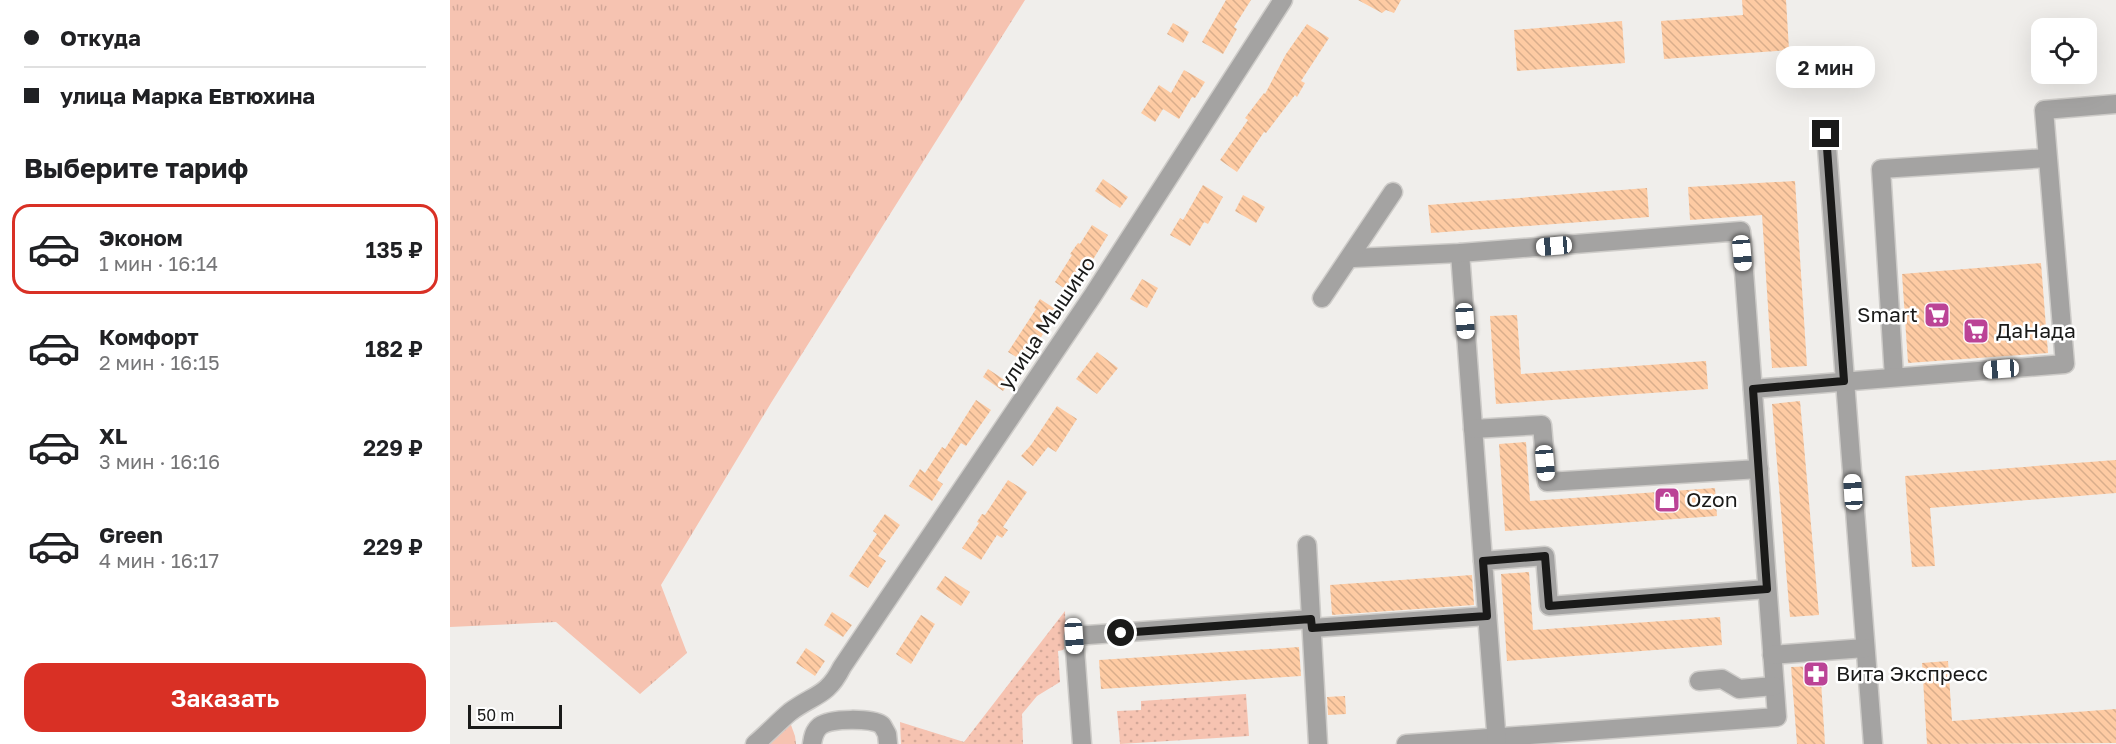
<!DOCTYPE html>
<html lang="ru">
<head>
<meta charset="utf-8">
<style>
	:root { --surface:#fff; --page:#f2f2f2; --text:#202124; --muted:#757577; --line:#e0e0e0; --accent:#d93025 }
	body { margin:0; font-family:"Golos Text",sans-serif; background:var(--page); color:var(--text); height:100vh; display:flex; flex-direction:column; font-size:22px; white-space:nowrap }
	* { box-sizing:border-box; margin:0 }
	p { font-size:20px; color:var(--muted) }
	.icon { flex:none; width:33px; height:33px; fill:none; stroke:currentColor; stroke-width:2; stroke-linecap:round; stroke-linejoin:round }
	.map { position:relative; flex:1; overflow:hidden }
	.drawer { display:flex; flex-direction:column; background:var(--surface); width:450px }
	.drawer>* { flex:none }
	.guide { display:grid; align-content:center; height:132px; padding:0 24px; background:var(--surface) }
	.fabs { position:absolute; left:1581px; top:18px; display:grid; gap:12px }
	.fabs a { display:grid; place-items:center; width:66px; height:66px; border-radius:12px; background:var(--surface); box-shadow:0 6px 24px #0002; font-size:30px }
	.scale { position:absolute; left:18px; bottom:15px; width:94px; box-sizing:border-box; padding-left:6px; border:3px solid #1a1a19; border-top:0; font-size:16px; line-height:21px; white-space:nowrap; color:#1a1a19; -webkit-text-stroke:4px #fff; paint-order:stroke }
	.end { position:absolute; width:27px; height:27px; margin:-14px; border:8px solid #1a1a19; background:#fff; box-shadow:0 0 0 3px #fff }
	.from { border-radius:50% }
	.bubble { position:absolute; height:42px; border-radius:18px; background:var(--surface); box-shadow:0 6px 24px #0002; font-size:20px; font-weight:600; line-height:42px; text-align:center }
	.car { position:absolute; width:18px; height:36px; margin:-18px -9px; border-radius:8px; box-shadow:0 0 4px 2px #0007; background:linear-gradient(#fff 24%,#345 0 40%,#fff 0 76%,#345 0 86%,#fff 0) }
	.guide b { display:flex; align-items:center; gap:21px; height:57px; font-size:22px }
	.guide b+b { border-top:2px solid var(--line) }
	.guide i { width:15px; height:15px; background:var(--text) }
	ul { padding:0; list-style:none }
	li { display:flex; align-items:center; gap:18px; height:90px; margin:0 12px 9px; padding:0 12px; border:3px solid transparent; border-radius:18px }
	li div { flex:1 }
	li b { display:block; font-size:22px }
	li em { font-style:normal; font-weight:600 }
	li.active { border-color:var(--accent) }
	li>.icon { width:54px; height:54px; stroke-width:1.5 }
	h2 { padding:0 24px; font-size:27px; line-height:72px }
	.button { display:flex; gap:12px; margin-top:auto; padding:12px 24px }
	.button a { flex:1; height:69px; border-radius:18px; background:var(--accent); color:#fff; font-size:24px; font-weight:600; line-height:69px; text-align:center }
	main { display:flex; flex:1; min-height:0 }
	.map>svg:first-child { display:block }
</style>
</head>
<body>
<main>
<section class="drawer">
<div class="guide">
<b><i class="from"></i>Откуда</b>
<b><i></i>улица Марка Евтюхина</b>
</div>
<h2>Выберите тариф</h2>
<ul>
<li class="active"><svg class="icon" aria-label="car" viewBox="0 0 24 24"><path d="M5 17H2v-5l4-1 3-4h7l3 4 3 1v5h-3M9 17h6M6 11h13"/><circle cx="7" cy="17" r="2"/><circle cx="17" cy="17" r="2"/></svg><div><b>Эконом</b><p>1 мин · 16:14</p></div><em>135 ₽</em></li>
<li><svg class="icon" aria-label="car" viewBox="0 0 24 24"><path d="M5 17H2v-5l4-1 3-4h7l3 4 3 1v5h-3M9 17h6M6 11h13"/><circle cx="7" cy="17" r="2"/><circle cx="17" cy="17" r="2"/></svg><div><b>Комфорт</b><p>2 мин · 16:15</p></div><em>182 ₽</em></li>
<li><svg class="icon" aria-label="car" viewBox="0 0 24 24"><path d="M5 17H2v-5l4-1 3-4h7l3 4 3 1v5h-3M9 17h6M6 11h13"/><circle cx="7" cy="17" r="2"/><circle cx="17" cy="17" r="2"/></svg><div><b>XL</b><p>3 мин · 16:16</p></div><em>229 ₽</em></li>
<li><svg class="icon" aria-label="car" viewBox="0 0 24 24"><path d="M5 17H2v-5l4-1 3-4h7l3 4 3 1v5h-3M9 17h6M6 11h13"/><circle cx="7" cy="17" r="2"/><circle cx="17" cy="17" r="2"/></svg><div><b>Green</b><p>4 мин · 16:17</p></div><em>229 ₽</em></li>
</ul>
<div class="button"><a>Заказать</a></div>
</section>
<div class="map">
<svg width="1666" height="744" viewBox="0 0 1666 744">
	<defs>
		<pattern id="grass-tufts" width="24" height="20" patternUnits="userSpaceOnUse" patternTransform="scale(1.5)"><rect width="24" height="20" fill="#f6c3b1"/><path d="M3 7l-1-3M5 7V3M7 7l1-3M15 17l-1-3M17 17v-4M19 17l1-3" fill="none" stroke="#d2a798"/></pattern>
		<pattern id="park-dots" width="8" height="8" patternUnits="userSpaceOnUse" patternTransform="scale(1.5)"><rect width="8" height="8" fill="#f6c3b1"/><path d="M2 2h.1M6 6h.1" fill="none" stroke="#d2a798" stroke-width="1.8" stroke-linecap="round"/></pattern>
		<pattern id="building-back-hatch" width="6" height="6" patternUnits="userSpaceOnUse" patternTransform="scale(1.5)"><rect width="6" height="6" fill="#fecba3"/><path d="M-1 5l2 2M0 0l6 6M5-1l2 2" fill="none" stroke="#d9ae8c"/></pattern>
	</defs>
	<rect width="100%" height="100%" fill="#f0eeeb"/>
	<g fill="url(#grass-tufts)">
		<path d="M0,0H575L321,403L211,585L237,653L190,694L106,622L0,627Z"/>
		<path d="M341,725L345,736L346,744H314L334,726Z"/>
	</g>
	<g fill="url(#park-dots)">
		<path d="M615,611L616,646L613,650L608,651L610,682L587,696L572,714L573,744H451L450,722L514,742Z"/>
		<path d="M796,694L799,736L670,744L667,711L691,710V701Z"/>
	</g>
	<g fill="url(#building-back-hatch)">
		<path d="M776,0H801L784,27L787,29L773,54L752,42Z"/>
		<path d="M908,0H951L944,13L936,10L932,13Z"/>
		<path d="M1292,0H1336L1339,50L1214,59L1211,21L1293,15Z"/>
		<path d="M1172,21L1175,63L1067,71L1064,30Z"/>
		<path d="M723,23L739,32L733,43L717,34Z"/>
		<path d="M857,24L879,38L851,81L855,83L847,97L845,95L816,133L814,132L787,172L770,160L798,120L795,118L814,93L815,94L836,54Z"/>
		<path d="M734,70L755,82L745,98L742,97L729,119L713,109L705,122L691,113L709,85L721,93Z"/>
		<path d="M653,179L678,197L670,208L645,191Z"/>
		<path d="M1345,181L1357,366L1322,368L1312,215L1240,220L1238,187Z"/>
		<path d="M753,185L773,197L758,224L754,222L740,246L720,235L730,218L733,220Z"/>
		<path d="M1197,188L1199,217L981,233L978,205Z"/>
		<path d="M793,195L815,207L806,223L785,211Z"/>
		<path d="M642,225L658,235L639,266L633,262L615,289L605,282L622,255L620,254L628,243L630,244Z"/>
		<path d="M1591,263L1598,353L1458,363L1452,274Z"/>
		<path d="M692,279L708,288L697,308L680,299Z"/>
		<path d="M590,299L607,310L576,363L558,352L586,309L584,308Z"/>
		<path d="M1067,315L1071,374L1256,361L1258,389L1046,404L1040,316Z"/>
		<path d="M647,352L668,368L647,394L626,379Z"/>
		<path d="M538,369L559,383L553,391L533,377Z"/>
		<path d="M526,400L541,410L516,446L511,443L487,480L493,484L482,501L459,486L470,469L475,473L492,447L495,449Z"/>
		<path d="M1350,401L1369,615L1340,617L1322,404Z"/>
		<path d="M607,406L627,419L606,452L598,447L583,466L571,456L581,445Z"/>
		<path d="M1076,442L1080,501L1265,488L1267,516L1055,531L1049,444Z"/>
		<path d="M1666,460V493L1480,508L1485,566L1462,567L1455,476Z"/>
		<path d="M558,480L577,492L553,527L558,530L552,538L547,535L531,560L512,548L529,523L527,522L532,514L535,515Z"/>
		<path d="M435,514L450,525L428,556L436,561L418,588L399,576L427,534L423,531Z"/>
		<path d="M1079,572L1083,630L1270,617L1272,645L1057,661L1051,574Z"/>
		<path d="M1022,575L1024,605L882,615L880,585Z"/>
		<path d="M495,576L520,592L511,606L486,589Z"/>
		<path d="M382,612L402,625L393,637L374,625Z"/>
		<path d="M471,615L485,624L461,664L446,654Z"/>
		<path d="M849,647L851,676L651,689L649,660Z"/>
		<path d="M356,648L375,661L365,676L346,663Z"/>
		<path d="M1498,661L1502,721L1666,709V743L1477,744L1472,663Z"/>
		<path d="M1370,666L1375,744H1347L1341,667Z"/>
		<path d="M895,696L896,714L878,715L877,697Z"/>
	</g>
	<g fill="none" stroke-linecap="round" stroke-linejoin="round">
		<g stroke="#ceccc9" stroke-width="21">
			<g id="minor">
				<path d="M1376,134L1423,744"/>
				<path d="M1010,253L1033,561"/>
				<path d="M903,258L1010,253L1291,231L1327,717L956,744"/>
				<path d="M872,298L943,192"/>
				<path d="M1444,377L1431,169L1597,158"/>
				<path d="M1303,389L1615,364L1594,110L1666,104"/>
				<path d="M1023,429L1092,425L1097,482L1309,469"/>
				<path d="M857,545L868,744"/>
				<path d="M862,628L1037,616"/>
				<path d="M1322,655L1415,648"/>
				<path d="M1249,681L1272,679L1289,689L1324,686"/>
				<path d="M305,744C317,734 328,722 340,712C364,694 377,697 392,667L643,295L833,0"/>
				<path d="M362,744C363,737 364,731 370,726C381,718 421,718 432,725L437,734L438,744"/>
				<path d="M632,744L624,636L861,619"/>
				<path d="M1047,744L1033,561L1095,556L1099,606L1317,589"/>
			</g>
		</g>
		<use href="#minor" stroke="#a4a3a2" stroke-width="18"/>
	</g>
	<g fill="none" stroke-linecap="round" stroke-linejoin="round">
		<path stroke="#1a1a19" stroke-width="8" d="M671,633L861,619L862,628L1037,616L1033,561L1095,556L1099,606L1317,589L1303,389L1394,381L1376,134"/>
	</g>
	<defs>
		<g id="supermarket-square" transform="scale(1.35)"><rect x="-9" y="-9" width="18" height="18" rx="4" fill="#bb4396" stroke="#fff"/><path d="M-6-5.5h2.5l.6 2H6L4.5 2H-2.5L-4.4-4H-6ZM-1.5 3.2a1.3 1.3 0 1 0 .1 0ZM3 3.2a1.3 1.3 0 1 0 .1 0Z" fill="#fff"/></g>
		<g id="shop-square" transform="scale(1.35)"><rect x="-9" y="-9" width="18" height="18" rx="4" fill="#bb4396" stroke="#fff"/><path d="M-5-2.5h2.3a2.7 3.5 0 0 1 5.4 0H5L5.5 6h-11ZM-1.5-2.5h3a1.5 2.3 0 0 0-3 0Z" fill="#fff"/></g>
		<g id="pharmacy-square" transform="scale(1.35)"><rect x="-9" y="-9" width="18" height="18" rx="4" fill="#bb4396" stroke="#fff"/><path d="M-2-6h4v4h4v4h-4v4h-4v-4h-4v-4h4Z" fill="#fff"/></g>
	</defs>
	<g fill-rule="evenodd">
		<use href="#supermarket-square" x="1487" y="315"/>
		<use href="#supermarket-square" x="1526" y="331"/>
		<use href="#shop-square" x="1217" y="500"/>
		<use href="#pharmacy-square" x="1366" y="674"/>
	</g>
	<g text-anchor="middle" stroke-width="5" stroke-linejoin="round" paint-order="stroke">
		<g font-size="21" fill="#1a1a19" stroke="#fff" text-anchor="start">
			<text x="1468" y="322" text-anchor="end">Smart</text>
			<text x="1546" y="338">ДаНада</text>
			<text x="1236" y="507">Ozon</text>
			<text x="1386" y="681">Вита Экспресс</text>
		</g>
		<g font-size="21" fill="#1a1a19" stroke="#fff">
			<text transform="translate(597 323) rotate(-56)" y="7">улица Мышино</text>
		</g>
	</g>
</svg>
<div class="fabs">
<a><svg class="icon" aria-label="locate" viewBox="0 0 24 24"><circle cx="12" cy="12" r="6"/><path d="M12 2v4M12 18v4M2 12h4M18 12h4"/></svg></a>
</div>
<div class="scale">50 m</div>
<i class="end from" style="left:671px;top:633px"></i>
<i class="end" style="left:1376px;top:134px"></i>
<div class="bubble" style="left:1326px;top:46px;width:99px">2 мин</div>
<i class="car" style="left:1104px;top:246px;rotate:265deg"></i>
<i class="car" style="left:1292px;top:253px;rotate:175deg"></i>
<i class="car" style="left:1015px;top:321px;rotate:176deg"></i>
<i class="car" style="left:1551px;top:369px;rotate:266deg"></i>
<i class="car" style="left:1095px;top:463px;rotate:175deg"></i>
<i class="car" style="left:1403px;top:492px;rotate:356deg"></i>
<i class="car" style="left:624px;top:636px;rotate:176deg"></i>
</div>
</main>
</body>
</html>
